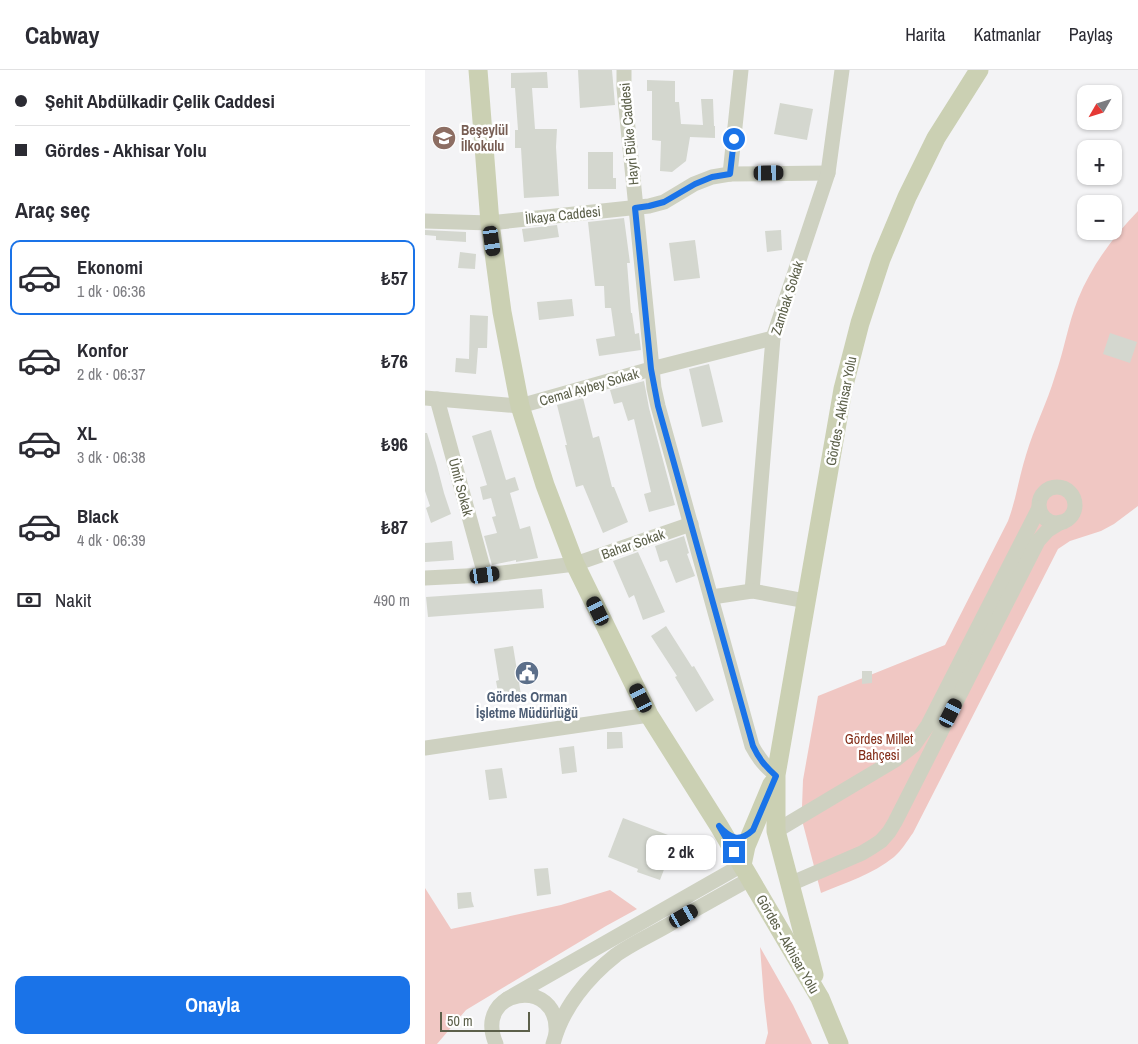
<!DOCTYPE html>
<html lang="tr">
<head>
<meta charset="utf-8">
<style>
	:root { --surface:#fff; --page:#f7f7f7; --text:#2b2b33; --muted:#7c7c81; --line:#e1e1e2; --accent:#1a73e8 }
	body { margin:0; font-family:"Archivo Narrow",sans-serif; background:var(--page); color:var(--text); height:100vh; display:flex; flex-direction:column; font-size:19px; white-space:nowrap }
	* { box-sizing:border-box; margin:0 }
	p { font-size:16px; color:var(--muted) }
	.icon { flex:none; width:28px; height:28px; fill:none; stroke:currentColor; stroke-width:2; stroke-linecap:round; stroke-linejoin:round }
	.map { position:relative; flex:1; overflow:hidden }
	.sheet { display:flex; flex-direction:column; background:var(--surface); width:425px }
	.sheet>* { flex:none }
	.banner { display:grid; align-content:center; height:110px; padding:0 15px; background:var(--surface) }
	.needle { width:32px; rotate:231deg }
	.buttons { position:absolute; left:652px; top:15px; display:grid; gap:10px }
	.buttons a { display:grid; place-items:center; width:45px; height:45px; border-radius:10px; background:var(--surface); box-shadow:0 1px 4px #0004; font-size:25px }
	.scale { position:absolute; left:15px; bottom:12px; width:90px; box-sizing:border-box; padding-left:5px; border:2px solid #5c604a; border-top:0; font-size:14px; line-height:18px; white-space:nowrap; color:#5c604a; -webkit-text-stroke:4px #fff; paint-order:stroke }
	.end { position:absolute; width:22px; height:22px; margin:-11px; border:6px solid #1a73e8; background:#fff; box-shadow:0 0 0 2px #fff }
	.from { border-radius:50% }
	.bubble { position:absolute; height:35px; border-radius:10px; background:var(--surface); box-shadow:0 1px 4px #0004; font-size:16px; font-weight:800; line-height:35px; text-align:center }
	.car { position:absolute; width:15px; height:30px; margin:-15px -8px; border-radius:6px; box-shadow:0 0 4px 1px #0007; background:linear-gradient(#222 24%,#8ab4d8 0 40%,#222 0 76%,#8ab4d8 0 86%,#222 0) }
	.banner b { display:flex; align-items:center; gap:18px; height:48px; font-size:19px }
	.banner b+b { border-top:1px solid var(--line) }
	.banner i { width:12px; height:12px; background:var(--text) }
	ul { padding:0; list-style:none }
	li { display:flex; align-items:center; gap:15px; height:75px; margin:0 10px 8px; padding:0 5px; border:2px solid transparent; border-radius:10px }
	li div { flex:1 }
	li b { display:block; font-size:19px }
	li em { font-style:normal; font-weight:800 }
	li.current { border-color:var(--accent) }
	li>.icon { width:45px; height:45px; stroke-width:1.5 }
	h2 { padding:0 15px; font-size:22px; line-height:60px }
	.pay { display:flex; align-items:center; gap:12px; height:55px; padding:0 15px; font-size:19px }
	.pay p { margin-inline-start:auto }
	.primary-button { display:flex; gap:10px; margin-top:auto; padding:10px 15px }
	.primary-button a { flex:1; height:58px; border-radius:10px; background:var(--accent); color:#fff; font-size:20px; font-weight:800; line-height:58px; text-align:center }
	header { display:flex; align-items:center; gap:30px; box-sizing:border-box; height:70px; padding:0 25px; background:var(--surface); border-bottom:1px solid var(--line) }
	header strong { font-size:24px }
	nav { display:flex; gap:28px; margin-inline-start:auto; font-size:18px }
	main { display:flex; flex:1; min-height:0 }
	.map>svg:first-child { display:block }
</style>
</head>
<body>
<header>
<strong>Cabway</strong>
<nav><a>Harita</a><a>Katmanlar</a><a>Paylaş</a></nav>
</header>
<main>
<section class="sheet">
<div class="banner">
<b><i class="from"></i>Şehit Abdülkadir Çelik Caddesi</b>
<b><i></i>Gördes - Akhisar Yolu</b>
</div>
<h2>Araç seç</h2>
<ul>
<li class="current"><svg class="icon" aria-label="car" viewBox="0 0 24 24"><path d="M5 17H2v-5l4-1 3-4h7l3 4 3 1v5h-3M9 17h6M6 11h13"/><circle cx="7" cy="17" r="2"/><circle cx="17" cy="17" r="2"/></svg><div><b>Ekonomi</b><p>1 dk · 06:36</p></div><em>₺57</em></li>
<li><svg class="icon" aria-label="car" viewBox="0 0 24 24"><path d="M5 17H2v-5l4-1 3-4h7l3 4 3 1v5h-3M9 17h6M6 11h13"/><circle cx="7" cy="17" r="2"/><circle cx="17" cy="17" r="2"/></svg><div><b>Konfor</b><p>2 dk · 06:37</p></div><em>₺76</em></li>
<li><svg class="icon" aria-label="car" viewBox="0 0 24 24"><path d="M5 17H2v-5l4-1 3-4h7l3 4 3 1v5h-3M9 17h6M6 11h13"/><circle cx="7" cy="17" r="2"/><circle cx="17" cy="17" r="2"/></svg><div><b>XL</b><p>3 dk · 06:38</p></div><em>₺96</em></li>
<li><svg class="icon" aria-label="car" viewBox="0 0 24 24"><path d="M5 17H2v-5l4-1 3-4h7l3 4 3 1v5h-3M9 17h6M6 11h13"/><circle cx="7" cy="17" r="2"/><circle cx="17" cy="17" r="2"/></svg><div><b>Black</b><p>4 dk · 06:39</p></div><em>₺87</em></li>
</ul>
<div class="pay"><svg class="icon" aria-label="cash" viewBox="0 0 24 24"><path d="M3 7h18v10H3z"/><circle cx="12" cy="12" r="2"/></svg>Nakit<p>490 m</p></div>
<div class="primary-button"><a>Onayla</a></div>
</section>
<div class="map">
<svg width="713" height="974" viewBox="0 0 713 974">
	<rect width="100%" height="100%" fill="#f3f3f5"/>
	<g fill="#f0c7c3">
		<path d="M713,141V436L689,454L676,461L645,471L633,479L488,763C482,771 477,780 469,787C448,804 420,813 396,823L378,754L377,737L378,710L393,626L520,575L583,451C591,430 594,407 601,385C609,358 622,333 630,306C639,281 643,254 653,229C667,195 688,167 713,141Z"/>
		<path d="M0,818L26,859L136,835L185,820L212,839L181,856L41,940L12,974H0Z"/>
		<path d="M335,877L368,935L387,974H340L343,963L339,929Z"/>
	</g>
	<g fill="#d4d7cf">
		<path d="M153,0H187L190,35L155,38Z"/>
		<path d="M122,2L123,18H107L110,59H132L131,77L134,126L99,128L96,78H90V60H93L90,18H86V3Z"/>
		<path d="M222,10L250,11V32H254L256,54L278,55L276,29H288L289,56H290V68L265,67L261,91L247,102L235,101L236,71L227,70V21H222Z"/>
		<path d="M355,33L388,39L382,70L349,64Z"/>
		<path d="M163,82H188V108H191V119H163Z"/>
		<path d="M199,148L205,193H202L206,243H207L210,264L214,263L216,280L174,286L171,269L190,266L186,238H180L179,216H170L163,152Z"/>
		<path d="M132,155L134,167L99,172L97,159Z"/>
		<path d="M0,160L41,162V172L11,170V166L0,165Z"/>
		<path d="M356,160L357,180L342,182L340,161Z"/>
		<path d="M270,170L275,208L249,211L244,173Z"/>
		<path d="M35,182L51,184L50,199L33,198Z"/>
		<path d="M147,229L149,246L114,250L112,232Z"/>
		<path d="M45,245L63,246L62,278H53L51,304L30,302L31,288L44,289Z"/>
		<path d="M685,263L712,272L705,293L678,284Z"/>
		<path d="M284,294L298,352L277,357L264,299Z"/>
		<path d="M219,311L224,338L250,435L224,442L219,424L226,422L209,349L203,351L197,332L189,334L185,320Z"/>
		<path d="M158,328L168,368L174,366L187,417H189L203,452L178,463L158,415L151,417L140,375H142L132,335Z"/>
		<path d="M66,360L81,410L90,407L94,420L85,423L95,459L105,456L113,488L91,492V490L67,495L59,466L72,463L67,447L71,446L66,428L58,430L55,417L62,415L47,366Z"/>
		<path d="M0,363H2L12,396L19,423L26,444L6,453L1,438L5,436L0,421Z"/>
		<path d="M259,466L264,483L262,484L270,506L251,513L242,490L235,492L230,476Z"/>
		<path d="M27,471L29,490L0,492V473Z"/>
		<path d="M213,482L240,542L218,550L209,525L204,528L188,491Z"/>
		<path d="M117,519L119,538L3,547L1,527Z"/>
		<path d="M241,556L267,597L269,596L289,630L271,642L250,607L252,606L226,566Z"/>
		<path d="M88,576L97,631L78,634L76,621L73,622L71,611L74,610L69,579Z"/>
		<path d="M437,601H447V613L437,614Z"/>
		<path d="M182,662H197L198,678L182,679Z"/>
		<path d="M149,676L152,702L137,704L134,678Z"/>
		<path d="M77,698L82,728L64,730L60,700Z"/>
		<path d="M198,748L251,768L235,810L212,802L213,799L183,787Z"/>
		<path d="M123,798L126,824L112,826L109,799Z"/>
		<path d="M46,822L47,831L49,837L33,839L32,823Z"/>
	</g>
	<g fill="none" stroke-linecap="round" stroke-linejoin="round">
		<g stroke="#ced1c1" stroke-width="15">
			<path d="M199,0V18L229,318L233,336L327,676C334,689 340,696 351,705"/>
			<path d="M305,104L403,103"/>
			<path d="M0,151L65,153L224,136L239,132L269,114L287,107L305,104L316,0"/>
			<path d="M0,328L95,336L226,299L348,268"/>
			<path d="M12,329L60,505"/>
			<circle cx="632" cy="435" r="18"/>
			<path d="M0,508L60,505L150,494L266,454"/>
			<path d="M327,521L348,268L403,103L417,0"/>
			<path d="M287,527L327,521L381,531"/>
			<path d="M0,678L224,645"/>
			<path d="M351,761L470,690L489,675L503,655L614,438"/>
			<path d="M365,814L437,783L447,777L456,771L464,762L470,752L613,471L623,460L636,452"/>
			<path d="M82,929L317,795"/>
			<path d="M71,974C47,918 135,905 131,963"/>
			<path d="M128,974C137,938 163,907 191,885C206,874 228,864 245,854C271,839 298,824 325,809"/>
		</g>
		<g stroke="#cbd0b3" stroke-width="19">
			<path d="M53,0L65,153L77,242L95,336L120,415L150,494L224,645L294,756L395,928L414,974"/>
			<path d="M317,795L321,776L347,714"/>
			<path d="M389,905L351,761V705L418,319L435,253L456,189L482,127L511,68L554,0"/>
		</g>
	</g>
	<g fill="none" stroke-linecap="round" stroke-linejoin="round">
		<path stroke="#1a73e8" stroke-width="6" d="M309,69L305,104L287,107L270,114L239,132L224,136L210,138L226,299L233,336L328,676C334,689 340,696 351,706L328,760C314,773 305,768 294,756L309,782"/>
	</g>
	<defs>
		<g id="school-disc" transform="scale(1.25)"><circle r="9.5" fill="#8d6e63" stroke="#fff"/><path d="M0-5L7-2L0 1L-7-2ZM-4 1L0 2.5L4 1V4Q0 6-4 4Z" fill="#fff"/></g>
		<g id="civic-disc" transform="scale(1.25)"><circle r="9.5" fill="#5c6f8a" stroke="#fff"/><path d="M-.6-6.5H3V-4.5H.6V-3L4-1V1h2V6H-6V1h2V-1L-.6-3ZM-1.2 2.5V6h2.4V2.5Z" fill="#fff"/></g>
	</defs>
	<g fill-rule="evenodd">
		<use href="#school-disc" x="19" y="68"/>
		<use href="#civic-disc" x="102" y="603"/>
	</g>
	<g text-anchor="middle" stroke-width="5" stroke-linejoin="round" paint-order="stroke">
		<g font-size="14" font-weight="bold" fill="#785e54" stroke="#fff" text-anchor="start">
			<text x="36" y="65">Beşeylül<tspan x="36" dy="16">İlkokulu</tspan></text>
		</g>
		<g font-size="14" fill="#5c604a" stroke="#fff">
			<text transform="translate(204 64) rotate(-95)" y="5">Hayri Büke Caddesi</text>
			<text transform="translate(138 145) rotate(-6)" y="5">İlkaya Caddesi</text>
			<text transform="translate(362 228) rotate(-72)" y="5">Zambak Sokak</text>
			<text transform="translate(164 317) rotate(-16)" y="5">Cemal Aybey Sokak</text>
			<text transform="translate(416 341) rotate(-79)" y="5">Gördes - Akhisar Yolu</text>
			<text transform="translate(36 417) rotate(75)" y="5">Ümit Sokak</text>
			<text transform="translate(208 474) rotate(-19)" y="5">Bahar Sokak</text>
			<text transform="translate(363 874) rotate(60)" y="5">Gördes - Akhisar Yolu</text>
		</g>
		<g font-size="14" font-weight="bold" fill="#4e5e75" stroke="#fff">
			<text x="102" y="632">Gördes Orman<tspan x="102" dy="16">İşletme Müdürlüğü</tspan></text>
		</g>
		<g font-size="14" fill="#832e19" stroke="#fff">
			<text x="454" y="674">Gördes Millet<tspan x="454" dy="16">Bahçesi</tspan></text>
		</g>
	</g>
</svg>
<div class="buttons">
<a><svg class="needle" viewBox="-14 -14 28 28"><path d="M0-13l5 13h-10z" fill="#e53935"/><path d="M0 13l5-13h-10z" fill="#7c7c81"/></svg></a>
<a>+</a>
<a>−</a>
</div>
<div class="scale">50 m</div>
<i class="end from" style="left:309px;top:69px"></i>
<i class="end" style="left:309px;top:782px"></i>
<div class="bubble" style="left:221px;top:765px;width:70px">2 dk</div>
<i class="car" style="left:344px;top:103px;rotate:89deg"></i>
<i class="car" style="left:67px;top:171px;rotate:172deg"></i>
<i class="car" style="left:60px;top:505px;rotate:82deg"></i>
<i class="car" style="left:173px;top:541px;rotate:334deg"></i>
<i class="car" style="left:216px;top:628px;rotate:333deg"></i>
<i class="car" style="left:526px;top:643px;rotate:27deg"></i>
<i class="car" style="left:259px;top:846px;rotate:60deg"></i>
</div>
</main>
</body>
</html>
